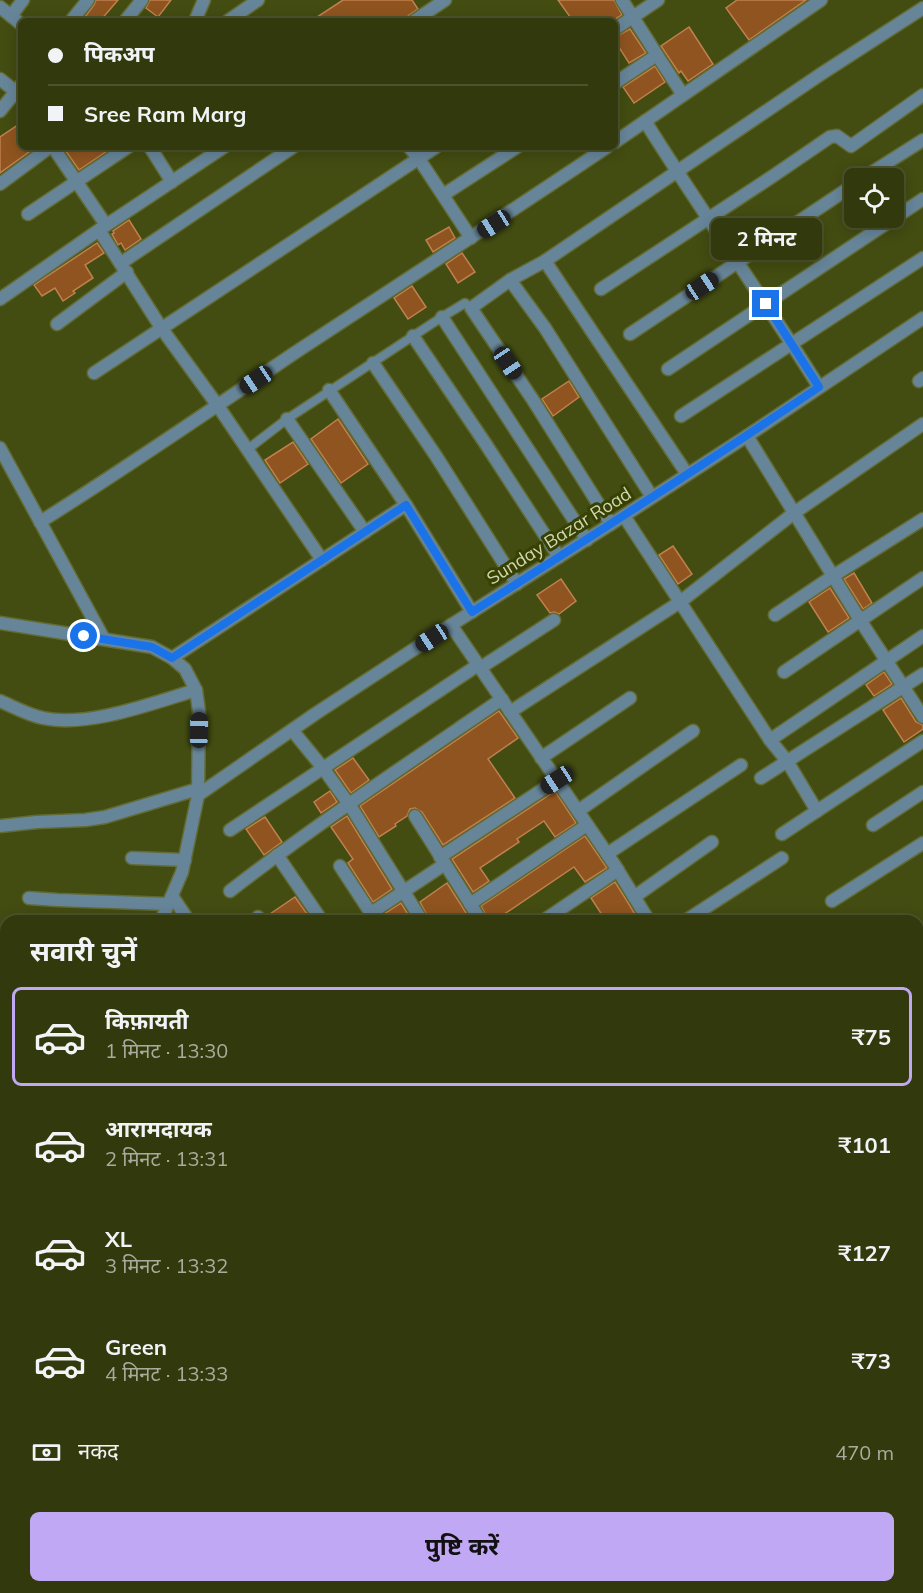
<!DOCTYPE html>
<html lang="hi">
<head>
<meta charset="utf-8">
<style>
	:root { --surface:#32390d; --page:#3a4016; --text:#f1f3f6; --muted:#a8ac9d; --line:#4d532e; --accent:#c0a8f4 }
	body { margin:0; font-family:Mulish,"Noto Sans Devanagari",sans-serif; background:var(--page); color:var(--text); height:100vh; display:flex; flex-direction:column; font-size:22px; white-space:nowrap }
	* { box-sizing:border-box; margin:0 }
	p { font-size:20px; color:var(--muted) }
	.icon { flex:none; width:33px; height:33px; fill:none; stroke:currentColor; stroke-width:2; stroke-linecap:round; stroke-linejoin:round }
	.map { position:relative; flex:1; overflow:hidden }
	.drawer { position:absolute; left:0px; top:915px; width:924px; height:678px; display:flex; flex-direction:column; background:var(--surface); border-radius:18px 18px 0 0; box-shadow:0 3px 15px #0003,0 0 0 2px var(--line) }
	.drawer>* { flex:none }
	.hud { position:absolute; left:18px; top:18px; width:600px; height:132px; border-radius:9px; box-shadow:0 3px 15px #0003,0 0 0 2px var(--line); display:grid; align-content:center; height:132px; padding:0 30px; background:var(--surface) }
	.tools { position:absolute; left:844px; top:168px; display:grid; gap:12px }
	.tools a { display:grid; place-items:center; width:60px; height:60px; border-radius:9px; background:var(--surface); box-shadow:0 3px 15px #0003,0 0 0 2px var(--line); font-size:30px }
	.end { position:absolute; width:27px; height:27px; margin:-14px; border:8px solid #1a73e8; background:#fff; box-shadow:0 0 0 3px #fff }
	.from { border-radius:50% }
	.bubble { position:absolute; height:42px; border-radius:9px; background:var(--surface); box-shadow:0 3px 15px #0003,0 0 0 2px var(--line); font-size:20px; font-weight:700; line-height:42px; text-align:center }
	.car { position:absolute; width:18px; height:36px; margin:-18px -9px; border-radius:8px; box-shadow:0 0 4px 2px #0007; background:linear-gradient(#222 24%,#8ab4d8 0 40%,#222 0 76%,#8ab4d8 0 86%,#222 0) }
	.hud b { display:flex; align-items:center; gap:21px; height:57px; font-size:22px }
	.hud b+b { border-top:2px solid var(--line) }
	.hud i { width:15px; height:15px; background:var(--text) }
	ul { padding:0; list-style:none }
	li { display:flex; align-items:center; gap:18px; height:99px; margin:0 12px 9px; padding:0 18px; border:3px solid transparent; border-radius:9px }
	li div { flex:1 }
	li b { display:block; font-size:22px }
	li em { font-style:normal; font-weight:700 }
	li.active { border-color:var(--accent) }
	li>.icon { width:54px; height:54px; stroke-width:1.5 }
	h2 { padding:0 30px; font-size:27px; line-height:72px }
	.pay { display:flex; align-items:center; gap:15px; height:66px; padding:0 30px; font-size:22px }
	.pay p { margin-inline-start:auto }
	.button { display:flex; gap:12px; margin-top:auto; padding:12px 30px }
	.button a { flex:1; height:69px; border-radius:9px; background:var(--accent); color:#111; font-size:24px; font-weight:700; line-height:69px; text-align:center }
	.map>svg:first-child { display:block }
</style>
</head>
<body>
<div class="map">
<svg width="923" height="1593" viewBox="0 0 923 1593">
	<rect width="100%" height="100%" fill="#434c11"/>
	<g fill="#8f5420" stroke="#c0814e" stroke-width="1.5">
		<path d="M96,0H118L100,21H82L94,5Z"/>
		<path d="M150,0H171L158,17L146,8Z"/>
		<path d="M343,0H412L418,9L409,15L404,21H311Z"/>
		<path d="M558,0H614L622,15L612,21H573Z"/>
		<path d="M737,0H806L749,40L726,8Z"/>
		<path d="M689,27L713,64L688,81L681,71L679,73L661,46Z"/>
		<path d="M630,29L646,53L629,63L615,41V37Z"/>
		<path d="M655,66L665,82L634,103L623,87Z"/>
		<path d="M21,123V147H36L0,173V137Z"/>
		<path d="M63,147H113L79,170Z"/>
		<path d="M129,220L141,239L125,250L121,243L118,245L112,234L114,233L113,231Z"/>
		<path d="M449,227L455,238L433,252L426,240Z"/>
		<path d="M97,243L104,253L85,265L93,278L73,291L75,293L63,301L55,288L42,296L34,285Z"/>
		<path d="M462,253L475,272L458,283L446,264Z"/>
		<path d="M412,286L426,307L408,319L394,298Z"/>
		<path d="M569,381L579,397L553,416L542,399Z"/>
		<path d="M338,419L368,464L341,483L311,439Z"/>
		<path d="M293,442L308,464L280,483L265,460Z"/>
		<path d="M673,546L692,574L678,584L659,555Z"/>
		<path d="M854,573L872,603L863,609L844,579Z"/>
		<path d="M561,579L576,601L559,614L554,612L550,613L537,595Z"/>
		<path d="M830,588L849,618L828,632L809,602Z"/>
		<path d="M884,672L892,684L874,696L866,685Z"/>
		<path d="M901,698L916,722L923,725V729L904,742L883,710Z"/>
		<path d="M499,711L518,738L488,759L515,798L443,845L422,812L415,808L410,809L407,816L395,824L396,826L379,837L360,806Z"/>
		<path d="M353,758L369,780L351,793L335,770Z"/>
		<path d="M330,791L337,802L321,813L314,802Z"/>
		<path d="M555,791L576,823L555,837L544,821L517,839L519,842L480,868L489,881L473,892L452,859Z"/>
		<path d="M347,816L392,889L373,902L348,863L353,859L331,827Z"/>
		<path d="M265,817L282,842L264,855L246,829Z"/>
		<path d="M585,836L607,868L585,882L574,867L494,921H489L481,906Z"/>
		<path d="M615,882L627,901L639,921H606L591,898Z"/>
		<path d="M447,883L463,908L471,921H430L420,902Z"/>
		<path d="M295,897L312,921H269L267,916Z"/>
		<path d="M401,903L412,921H384L382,915Z"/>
	</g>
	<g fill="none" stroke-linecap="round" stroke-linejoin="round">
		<g stroke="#626b34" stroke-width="11">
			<path id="pedestrian" d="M248,449L287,419L442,317L465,303L471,308"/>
		</g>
		<g stroke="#626b34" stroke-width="15">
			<g id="minor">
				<path d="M622,0L657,55"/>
				<path d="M0,7L21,24"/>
				<path d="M11,16L23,0"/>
				<path d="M71,21L88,0"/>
				<path d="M125,21L142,0"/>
				<path d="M195,21L204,0"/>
				<path d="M228,21L258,0"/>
				<path d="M414,21L445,0"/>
				<path d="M615,29L658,0"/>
				<path d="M0,79L16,92L21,99"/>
				<path d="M615,83L657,55L683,95"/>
				<path d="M0,111L21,85"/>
				<path d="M645,121C701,211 763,297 819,387"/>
				<path d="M615,142L821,0"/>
				<path d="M53,147L106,225"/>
				<path d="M150,147L172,182"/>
				<path d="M409,147L419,159L471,238"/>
				<path d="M863,178L923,140"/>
				<path d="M0,184L50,147"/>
				<path d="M443,195L517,147"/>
				<path d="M28,214L128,147"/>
				<path d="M99,230L162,329L218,406L322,560"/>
				<path d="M545,261L687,474"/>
				<path d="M121,263L293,147"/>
				<path d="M510,280L545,328L652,497"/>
				<path d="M601,289L773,176L830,137L837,136L851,146L923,95"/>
				<path d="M0,299L99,230L224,147"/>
				<path d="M442,317L587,540"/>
				<path d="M57,324L127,272"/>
				<path d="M630,334L855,184"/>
				<path d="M413,336L485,443L559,557"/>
				<path d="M373,363L436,456L517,584"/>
				<path d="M668,369L923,199"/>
				<path d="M94,373L436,147"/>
				<path d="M919,381L923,378"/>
				<path d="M329,390L406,505L472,612"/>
				<path d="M681,416L923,258"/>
				<path d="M287,419L365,532"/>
				<path d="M747,436L860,620L923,717"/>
				<path d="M0,448L104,639"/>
				<path d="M624,516L770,740L787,761L817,811"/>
				<path d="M40,522C126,468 209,411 293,354C398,285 503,217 607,147"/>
				<path d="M611,524L533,400L471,308L510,280L545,261L821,74L923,8"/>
				<path d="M775,615L833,576L923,519"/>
				<path d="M0,623L152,647L172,658L185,669L196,690L199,711L198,795L182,872L161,921"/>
				<path d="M451,625L614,864L649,921"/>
				<path d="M172,658L406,505"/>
				<path d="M480,668L554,620"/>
				<path d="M784,672L923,578"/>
				<path d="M0,701C14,707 28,715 43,718C87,728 153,703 196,690"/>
				<path d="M510,712L680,602L794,513L923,424"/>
				<path d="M292,730L323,768L351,807L422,921"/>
				<path d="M770,740L923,636"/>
				<path d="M541,758L630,698"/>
				<path d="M761,778L923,674"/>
				<path d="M198,795L315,714L451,625L611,524L747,436L923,318"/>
				<path d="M578,811L693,731"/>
				<path d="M415,816L481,921"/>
				<path d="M873,825L923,792"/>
				<path d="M0,826L37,822L85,820L105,817L198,789"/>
				<path d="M230,830L478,665"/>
				<path d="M782,834L923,741"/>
				<path d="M607,854L741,765"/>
				<path d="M277,855L322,921"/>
				<path d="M440,857L557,780"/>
				<path d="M132,858L185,860"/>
				<path d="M340,866L376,921"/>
				<path d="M230,891C318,823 410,762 502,699"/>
				<path d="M172,896L189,921"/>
				<path d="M634,897L712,842"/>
				<path d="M29,898L58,900L168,904"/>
				<path d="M832,901L923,843"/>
				<path d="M470,904L587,825"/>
				<path d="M371,913L445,864"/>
				<path d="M258,917L261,921"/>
				<path d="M543,921L618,870"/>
				<path d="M685,921L782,858"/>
				<path d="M918,969L923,966"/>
				<path d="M0,978L6,979"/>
				<path d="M0,1044L6,1045"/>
				<path d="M918,1107L923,1104"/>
				<path d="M0,1161L6,1170"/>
				<path d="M918,1161L923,1169"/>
				<path d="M0,1196L6,1192"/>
				<path d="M0,1255L6,1264"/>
				<path d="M918,1265L923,1262"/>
				<path d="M0,1345L6,1354"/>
				<path d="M918,1377L923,1373"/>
				<path d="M0,1433L6,1442"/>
				<path d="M918,1472L923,1469"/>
				<path d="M918,1482L923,1490"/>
				<path d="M0,1524L6,1533"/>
				<path d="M0,1548L6,1544"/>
				<path d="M42,1587L46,1593"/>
				<path d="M101,1587L104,1593"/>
				<path d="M156,1587L160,1593"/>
				<path d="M213,1587L216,1593"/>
				<path d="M274,1587L278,1593"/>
				<path d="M399,1587L403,1593"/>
				<path d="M647,1587L652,1593"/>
				<path d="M826,1587L830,1593"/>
				<path d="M432,1593L441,1587"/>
				<path d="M525,1593L534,1587"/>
				<path d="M629,1593L638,1587"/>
				<path d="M723,1593L732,1587"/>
				<path d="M871,1593L880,1587"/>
			</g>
		</g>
		<use href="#pedestrian" stroke="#678599" stroke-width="8"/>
		<use href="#minor" stroke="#678599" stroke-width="12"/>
	</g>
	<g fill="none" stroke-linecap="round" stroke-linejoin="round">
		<path stroke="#1a73e8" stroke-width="8" d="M84,636L152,647L172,658L406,505L472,612C588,539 705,464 819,387L766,304"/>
	</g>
	<g text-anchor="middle" stroke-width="6" stroke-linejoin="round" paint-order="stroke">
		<g font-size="18" fill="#ced7b1" stroke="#384102">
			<text transform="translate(559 536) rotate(-32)" y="6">Sunday Bazar Road</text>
		</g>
	</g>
</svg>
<div class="tools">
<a><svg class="icon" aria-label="locate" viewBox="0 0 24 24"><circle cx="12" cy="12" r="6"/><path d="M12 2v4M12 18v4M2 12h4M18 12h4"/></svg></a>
</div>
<i class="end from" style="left:84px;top:636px"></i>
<i class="end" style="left:766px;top:304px"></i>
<div class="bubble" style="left:711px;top:218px;width:111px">2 मिनट</div>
<i class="car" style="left:494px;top:224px;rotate:238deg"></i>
<i class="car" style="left:702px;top:286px;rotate:57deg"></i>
<i class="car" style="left:508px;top:363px;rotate:146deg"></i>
<i class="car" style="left:256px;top:380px;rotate:236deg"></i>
<i class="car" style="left:432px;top:638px;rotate:237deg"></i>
<i class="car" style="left:199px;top:730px;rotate:1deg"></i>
<i class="car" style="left:557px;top:780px;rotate:237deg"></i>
<div class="hud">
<b><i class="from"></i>पिकअप</b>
<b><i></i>Sree Ram Marg</b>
</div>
<section class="drawer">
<h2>सवारी चुनें</h2>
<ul>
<li class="active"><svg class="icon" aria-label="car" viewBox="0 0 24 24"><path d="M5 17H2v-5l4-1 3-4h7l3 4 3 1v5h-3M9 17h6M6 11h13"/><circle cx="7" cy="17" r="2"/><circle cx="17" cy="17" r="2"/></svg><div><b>किफ़ायती</b><p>1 मिनट · 13:30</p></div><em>₹75</em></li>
<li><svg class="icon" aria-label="car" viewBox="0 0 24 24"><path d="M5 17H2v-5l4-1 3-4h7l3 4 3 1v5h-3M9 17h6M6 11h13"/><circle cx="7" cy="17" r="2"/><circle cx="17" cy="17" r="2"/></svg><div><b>आरामदायक</b><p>2 मिनट · 13:31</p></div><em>₹101</em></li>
<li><svg class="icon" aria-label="car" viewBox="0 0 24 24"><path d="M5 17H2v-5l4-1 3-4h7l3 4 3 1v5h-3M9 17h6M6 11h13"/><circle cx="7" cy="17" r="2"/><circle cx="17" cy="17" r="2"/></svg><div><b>XL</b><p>3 मिनट · 13:32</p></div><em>₹127</em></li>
<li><svg class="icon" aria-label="car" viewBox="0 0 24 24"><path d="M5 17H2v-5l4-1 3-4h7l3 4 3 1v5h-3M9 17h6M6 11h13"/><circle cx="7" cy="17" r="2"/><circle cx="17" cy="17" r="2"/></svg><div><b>Green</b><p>4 मिनट · 13:33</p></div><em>₹73</em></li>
</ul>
<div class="pay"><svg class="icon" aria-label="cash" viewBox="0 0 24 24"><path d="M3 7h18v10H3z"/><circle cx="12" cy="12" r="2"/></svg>नकद<p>470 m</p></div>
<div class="button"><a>पुष्टि करें</a></div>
</section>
</div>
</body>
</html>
